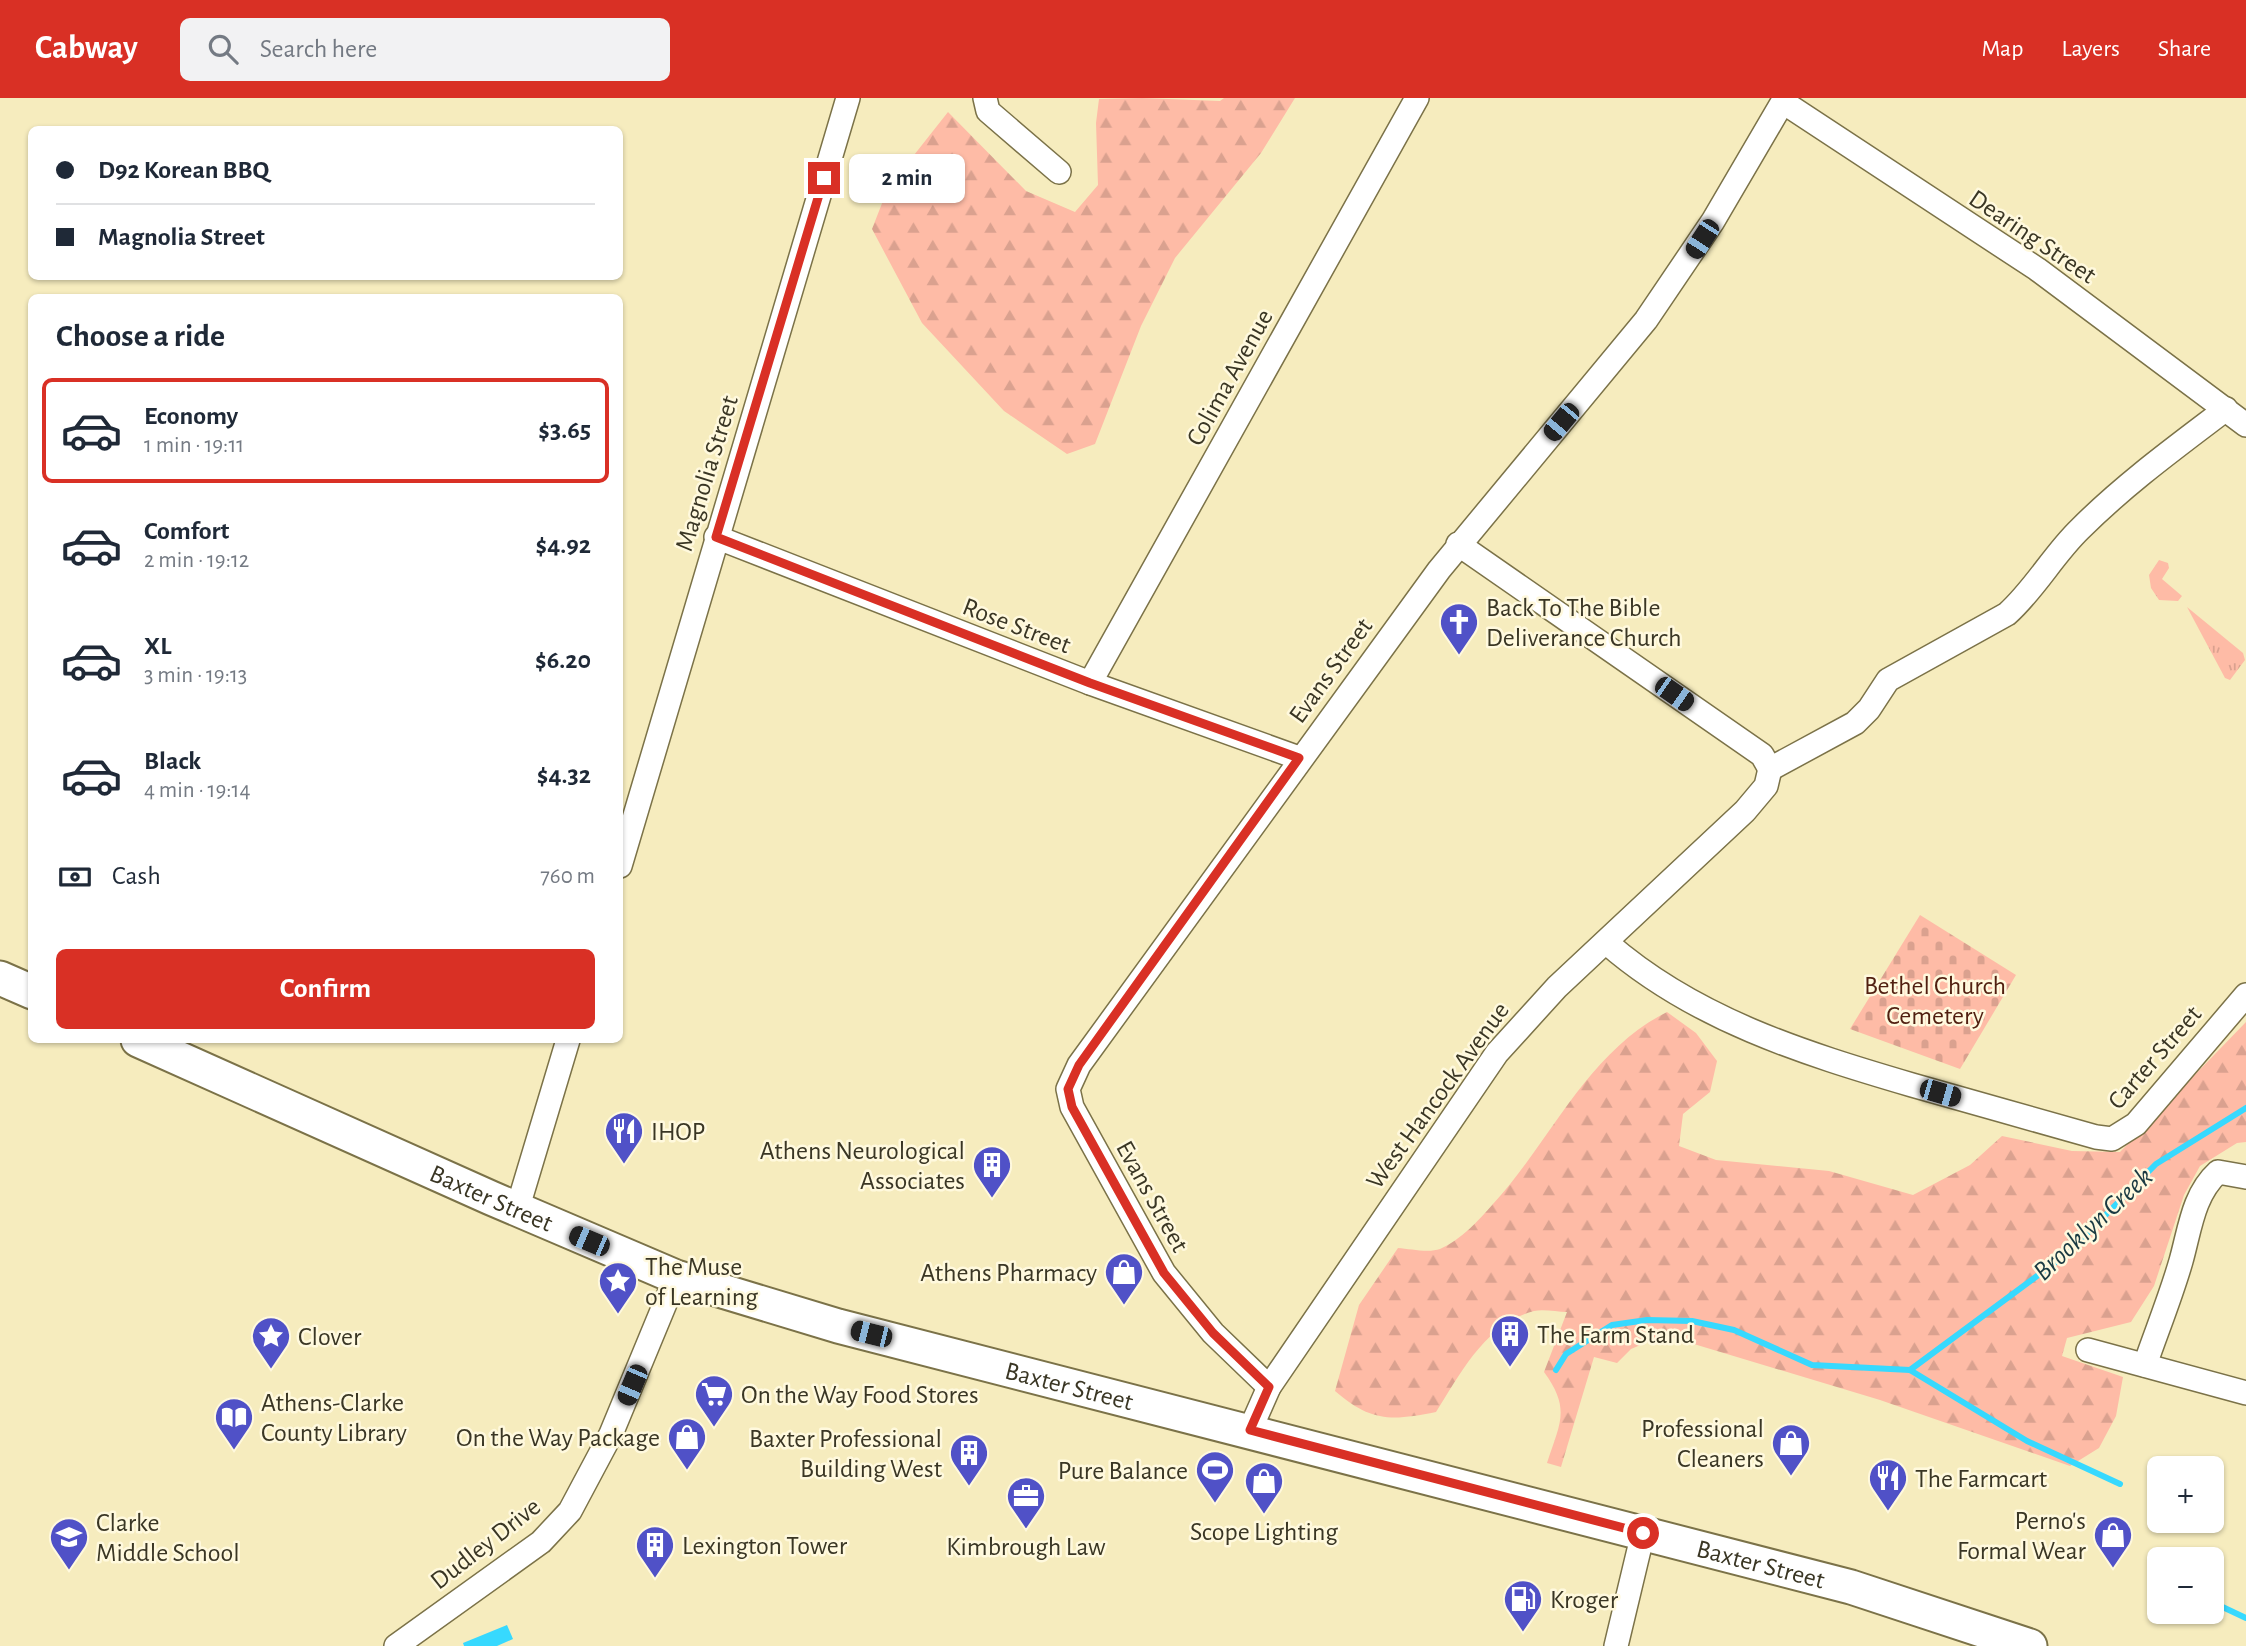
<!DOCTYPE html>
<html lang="en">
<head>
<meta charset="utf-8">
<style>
	:root { --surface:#fff; --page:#f2f2f3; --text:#1f2937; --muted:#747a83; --line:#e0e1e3; --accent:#d93025 }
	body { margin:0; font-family:"Alegreya Sans",sans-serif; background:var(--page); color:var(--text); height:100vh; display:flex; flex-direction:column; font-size:26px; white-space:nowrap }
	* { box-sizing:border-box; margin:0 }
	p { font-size:23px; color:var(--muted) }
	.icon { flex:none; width:38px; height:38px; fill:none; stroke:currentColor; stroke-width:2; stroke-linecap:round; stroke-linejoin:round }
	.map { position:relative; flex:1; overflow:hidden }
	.details { position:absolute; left:28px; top:196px; width:595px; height:749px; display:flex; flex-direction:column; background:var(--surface); border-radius:10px; box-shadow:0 2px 5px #0004 }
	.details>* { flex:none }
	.hud { position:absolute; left:28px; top:28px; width:595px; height:154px; border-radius:10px; box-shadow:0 2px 5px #0004; display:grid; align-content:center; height:154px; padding:0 28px; background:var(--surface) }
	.fabs { position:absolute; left:2147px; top:1358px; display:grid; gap:14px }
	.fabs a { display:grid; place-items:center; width:77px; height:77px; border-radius:10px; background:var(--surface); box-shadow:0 2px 5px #0004; font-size:35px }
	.end { position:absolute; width:32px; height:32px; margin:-16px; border:9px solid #d93025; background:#fff; box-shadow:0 0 0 4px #fff }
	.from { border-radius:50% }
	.bubble { position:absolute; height:49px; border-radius:10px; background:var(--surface); box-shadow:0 2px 5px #0004; font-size:23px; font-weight:700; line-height:49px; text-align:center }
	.car { position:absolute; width:21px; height:42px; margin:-21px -10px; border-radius:9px; box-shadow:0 0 5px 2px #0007; background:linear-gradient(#222 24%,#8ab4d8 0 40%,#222 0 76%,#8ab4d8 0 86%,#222 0) }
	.hud b { display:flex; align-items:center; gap:24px; height:66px; font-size:26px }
	.hud b+b { border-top:2px solid var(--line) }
	.hud i { width:18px; height:18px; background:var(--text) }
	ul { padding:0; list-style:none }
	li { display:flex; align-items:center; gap:21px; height:105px; margin:0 14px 10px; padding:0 14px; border:4px solid transparent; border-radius:10px }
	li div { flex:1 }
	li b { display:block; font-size:26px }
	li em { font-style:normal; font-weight:700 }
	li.selected { border-color:var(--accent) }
	li>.icon { width:63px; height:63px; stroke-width:1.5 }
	h2 { padding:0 28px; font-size:32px; line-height:84px }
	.pay { display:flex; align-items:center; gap:18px; height:77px; padding:0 28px; font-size:26px }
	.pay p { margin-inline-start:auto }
	.primary-button { display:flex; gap:14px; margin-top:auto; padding:14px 28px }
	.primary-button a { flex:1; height:80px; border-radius:10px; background:var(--accent); color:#fff; font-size:28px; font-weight:700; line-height:80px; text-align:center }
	header { display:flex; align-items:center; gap:42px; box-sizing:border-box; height:98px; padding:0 35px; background:var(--accent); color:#fff }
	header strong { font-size:33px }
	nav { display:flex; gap:38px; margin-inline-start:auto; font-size:24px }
	.search { width:490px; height:63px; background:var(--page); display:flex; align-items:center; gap:18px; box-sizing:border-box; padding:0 24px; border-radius:10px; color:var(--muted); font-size:26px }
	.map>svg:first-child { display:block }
</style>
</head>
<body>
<header>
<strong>Cabway</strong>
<div class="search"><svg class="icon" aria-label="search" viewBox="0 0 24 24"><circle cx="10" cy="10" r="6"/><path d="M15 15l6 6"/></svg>Search here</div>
<nav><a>Map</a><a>Layers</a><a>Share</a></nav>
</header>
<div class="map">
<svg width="2246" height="1548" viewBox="0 0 2246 1548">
	<defs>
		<pattern id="grass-tufts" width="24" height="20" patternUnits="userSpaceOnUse" patternTransform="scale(1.75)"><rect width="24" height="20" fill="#febba6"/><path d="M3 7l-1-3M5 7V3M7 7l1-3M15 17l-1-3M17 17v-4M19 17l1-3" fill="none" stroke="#daa18f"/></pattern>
		<pattern id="forest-firs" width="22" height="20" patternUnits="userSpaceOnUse" patternTransform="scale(1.75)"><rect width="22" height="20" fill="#febba6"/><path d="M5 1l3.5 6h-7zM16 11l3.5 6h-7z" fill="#daa18f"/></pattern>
		<pattern id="cemetery-stones" width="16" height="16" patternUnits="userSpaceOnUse" patternTransform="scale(1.75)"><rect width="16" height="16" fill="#febba6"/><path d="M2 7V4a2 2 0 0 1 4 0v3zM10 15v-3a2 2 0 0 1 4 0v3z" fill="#daa18f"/></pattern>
	</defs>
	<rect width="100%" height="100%" fill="#f6ecbe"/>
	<g fill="url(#grass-tufts)">
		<path d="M2159,462L2168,465L2169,470L2162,481L2182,498L2178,503L2159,502L2151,490L2149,477Z"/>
		<path d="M2187,509L2243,555L2245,562L2230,582L2225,580Z"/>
	</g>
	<g fill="url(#forest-firs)">
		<path d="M1142,0L1220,3L1224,0H1295L1261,55L1175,160L1141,228L1095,346L1067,356L1004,313L922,225L872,131L888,90L948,14L1026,93L1075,114L1098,87L1096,25L1099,1Z"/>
		<path d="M1667,914L1696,935L1717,963L1710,994L1683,1016L1679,1048L1716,1062L1829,1073L1913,1097L1970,1067L2002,1038L2072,1053L2120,1054L2246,924V1044L2237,1045L2200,1068L2184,1097L2154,1188L2131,1224L2067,1240L2062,1258L2123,1279L2116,1318L2099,1350L2070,1368L1880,1302L1664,1237L1631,1251L1617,1265L1594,1259L1561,1369L1547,1365C1560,1325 1571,1311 1544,1274L1567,1214C1557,1214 1544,1211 1534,1213C1486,1225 1460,1276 1436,1314C1391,1323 1371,1324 1335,1293L1359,1207L1398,1150C1410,1151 1429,1155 1440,1151C1462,1141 1477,1124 1493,1106C1551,1043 1587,954 1667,914Z"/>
	</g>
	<path fill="url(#cemetery-stones)" d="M1920,817L2016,877L1960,971L1850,931Z"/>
	<path fill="#37d9fe" d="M507,1527L513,1541L497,1548H464L463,1545Z"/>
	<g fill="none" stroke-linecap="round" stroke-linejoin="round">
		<g stroke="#37d9fe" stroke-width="6">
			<path d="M1556,1272L1566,1256L1612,1227L1647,1222L1692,1223L1734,1232L1812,1267L1910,1272L2027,1343L2120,1386"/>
			<path d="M1910,1272L2068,1155L2156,1066L2246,1010"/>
			<path d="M2212,1504L2246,1520"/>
		</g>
		<g stroke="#7b7248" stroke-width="26">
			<g id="street">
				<path d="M985,0L988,13L1059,74"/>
				<path d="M1783,4L2037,171L2246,327"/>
				<path d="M716,439L1090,585L1299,660"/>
				<path d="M1458,446L1762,657L1770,671"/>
				<path d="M1090,585L1417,0"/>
				<path d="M1770,671L1855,625L1869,611L1888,582L2007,516C2035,491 2053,457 2080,431C2125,386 2176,349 2226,311"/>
				<path d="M620,768L848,0"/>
				<path d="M1607,845C1694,921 1803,955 1912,987C1973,1004 2035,1022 2096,1039L2112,1041L2136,1026L2246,897"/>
				<path d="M517,1112L568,942"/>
				<path d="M2088,1252L2246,1295"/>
				<path d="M2145,1267C2157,1232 2171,1198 2181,1163C2190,1131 2193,1097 2218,1074L2246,1079"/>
				<path d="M1269,1289L1213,1235L1164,1175L1072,1009L1068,991L1079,967L1439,472L1646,222L1713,123L1785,0"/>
				<path d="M1250,1332L1269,1289L1497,955L1557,889L1745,713L1766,688L1770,671"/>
				<path d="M396,1548L541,1444L570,1413L611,1336L676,1179"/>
				<path d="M1616,1548L1643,1435"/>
			</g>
		</g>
		<g stroke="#7b7248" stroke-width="37">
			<g id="secondary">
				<path d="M0,880L32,894"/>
				<path id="s1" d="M138,942L491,1100L676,1179L838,1228L1851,1489L2030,1548"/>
			</g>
		</g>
		<use href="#street" stroke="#fff" stroke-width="23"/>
		<use href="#secondary" stroke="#fff" stroke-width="33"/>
	</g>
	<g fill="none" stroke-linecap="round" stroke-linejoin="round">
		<path stroke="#d93025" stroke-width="9" d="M824,80L716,439L1090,585L1299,660L1079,967L1068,991L1072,1009L1164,1175L1213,1235L1269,1289L1250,1332L1643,1435"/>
	</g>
	<defs>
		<g id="church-pin" transform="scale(2.0125)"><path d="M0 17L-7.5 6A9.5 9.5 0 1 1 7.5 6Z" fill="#5051c7" stroke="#fff9de"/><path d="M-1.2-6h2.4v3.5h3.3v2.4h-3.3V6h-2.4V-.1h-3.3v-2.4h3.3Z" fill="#fff"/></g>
		<g id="restaurant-pin" transform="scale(2.0125)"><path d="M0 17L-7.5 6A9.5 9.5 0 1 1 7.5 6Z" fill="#5051c7" stroke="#fff9de"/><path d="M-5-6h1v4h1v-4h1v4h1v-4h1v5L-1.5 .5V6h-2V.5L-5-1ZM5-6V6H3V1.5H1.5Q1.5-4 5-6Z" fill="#fff"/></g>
		<g id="building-pin" transform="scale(2.0125)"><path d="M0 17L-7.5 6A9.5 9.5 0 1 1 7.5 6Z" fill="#5051c7" stroke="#fff9de"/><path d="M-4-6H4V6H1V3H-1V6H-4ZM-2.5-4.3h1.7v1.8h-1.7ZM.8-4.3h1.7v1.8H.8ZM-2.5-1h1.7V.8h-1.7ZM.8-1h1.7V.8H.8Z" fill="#fff"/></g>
		<g id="shop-pin" transform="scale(2.0125)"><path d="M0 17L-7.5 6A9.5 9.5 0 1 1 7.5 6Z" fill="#5051c7" stroke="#fff9de"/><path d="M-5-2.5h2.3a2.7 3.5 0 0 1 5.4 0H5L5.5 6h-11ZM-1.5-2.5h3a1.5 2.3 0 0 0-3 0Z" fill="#fff"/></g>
		<g id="sight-pin" transform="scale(2.0125)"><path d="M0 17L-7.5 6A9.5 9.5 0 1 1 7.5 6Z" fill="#5051c7" stroke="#fff9de"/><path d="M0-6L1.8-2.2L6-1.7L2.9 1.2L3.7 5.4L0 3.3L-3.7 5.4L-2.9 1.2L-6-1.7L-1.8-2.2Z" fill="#fff"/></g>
		<g id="supermarket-pin" transform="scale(2.0125)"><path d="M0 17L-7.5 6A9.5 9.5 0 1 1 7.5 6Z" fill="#5051c7" stroke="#fff9de"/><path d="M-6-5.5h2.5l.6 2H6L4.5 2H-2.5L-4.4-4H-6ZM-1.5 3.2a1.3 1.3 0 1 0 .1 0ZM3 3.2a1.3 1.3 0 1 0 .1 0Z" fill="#fff"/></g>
		<g id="library-pin" transform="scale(2.0125)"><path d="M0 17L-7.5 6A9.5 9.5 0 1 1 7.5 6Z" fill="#5051c7" stroke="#fff9de"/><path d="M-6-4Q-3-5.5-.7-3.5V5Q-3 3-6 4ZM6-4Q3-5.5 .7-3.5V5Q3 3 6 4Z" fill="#fff"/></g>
		<g id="stadium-pin" transform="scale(2.0125)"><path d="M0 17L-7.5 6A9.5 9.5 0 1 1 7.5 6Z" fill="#5051c7" stroke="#fff9de"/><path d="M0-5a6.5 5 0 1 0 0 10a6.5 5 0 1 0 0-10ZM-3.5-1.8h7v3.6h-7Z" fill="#fff"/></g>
		<g id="office-pin" transform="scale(2.0125)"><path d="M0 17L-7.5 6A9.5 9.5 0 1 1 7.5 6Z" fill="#5051c7" stroke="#fff9de"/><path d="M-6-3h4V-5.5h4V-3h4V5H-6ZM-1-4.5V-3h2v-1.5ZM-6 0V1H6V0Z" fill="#fff"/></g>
		<g id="school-pin" transform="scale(2.0125)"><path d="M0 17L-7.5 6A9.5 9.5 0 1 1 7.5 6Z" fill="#5051c7" stroke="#fff9de"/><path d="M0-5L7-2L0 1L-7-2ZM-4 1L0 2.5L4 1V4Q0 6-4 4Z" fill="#fff"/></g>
		<g id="fuel-pin" transform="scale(2.0125)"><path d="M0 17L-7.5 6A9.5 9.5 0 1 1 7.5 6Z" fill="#5051c7" stroke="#fff9de"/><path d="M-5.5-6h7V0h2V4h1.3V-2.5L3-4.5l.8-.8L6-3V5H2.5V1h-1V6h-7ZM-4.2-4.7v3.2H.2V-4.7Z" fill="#fff"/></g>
	</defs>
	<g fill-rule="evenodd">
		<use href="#church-pin" x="1459" y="524"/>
		<use href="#restaurant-pin" x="624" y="1033"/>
		<use href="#building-pin" x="992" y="1067"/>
		<use href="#shop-pin" x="1124" y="1174"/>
		<use href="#sight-pin" x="618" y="1183"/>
		<use href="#building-pin" x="1510" y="1236"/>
		<use href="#sight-pin" x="271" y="1238"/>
		<use href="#supermarket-pin" x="714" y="1296"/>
		<use href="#library-pin" x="234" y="1319"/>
		<use href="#shop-pin" x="687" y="1339"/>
		<use href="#shop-pin" x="1791" y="1345"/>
		<use href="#building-pin" x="969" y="1355"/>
		<use href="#stadium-pin" x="1215" y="1372"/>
		<use href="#restaurant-pin" x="1888" y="1380"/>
		<use href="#shop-pin" x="1264" y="1383"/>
		<use href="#office-pin" x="1026" y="1398"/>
		<use href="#shop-pin" x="2113" y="1437"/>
		<use href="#school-pin" x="69" y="1439"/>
		<use href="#building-pin" x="655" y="1447"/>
		<use href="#fuel-pin" x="1523" y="1501"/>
	</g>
	<g text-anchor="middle" stroke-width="5" stroke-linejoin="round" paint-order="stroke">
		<g font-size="26" fill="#3a3624" stroke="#fff9de">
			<text transform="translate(2033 138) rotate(34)" y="9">Dearing Street</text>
			<text transform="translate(1229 279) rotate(-61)" y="9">Colima Avenue</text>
			<text transform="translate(706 375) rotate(-73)" y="9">Magnolia Street</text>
			<text transform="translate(1017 527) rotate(21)" y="9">Rose Street</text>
			<text transform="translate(1330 572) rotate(-54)" y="9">Evans Street</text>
			<text transform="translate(2154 959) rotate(-49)" y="9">Carter Street</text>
			<text transform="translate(1437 997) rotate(-54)" y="9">West Hancock Avenue</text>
			<text transform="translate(1153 1098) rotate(61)" y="9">Evans Street</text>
			<text dy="9" stroke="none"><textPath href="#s1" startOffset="387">Baxter Street</textPath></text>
			<text dy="9" stroke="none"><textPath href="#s1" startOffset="996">Baxter Street</textPath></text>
			<text transform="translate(485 1445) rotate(-38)" y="9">Dudley Drive</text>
			<text dy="9" stroke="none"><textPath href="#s1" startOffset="1710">Baxter Street</textPath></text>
		</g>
		<g font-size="26" fill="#3a3624" stroke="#fff9de" text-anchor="start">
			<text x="1486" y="518">Back To The Bible<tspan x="1486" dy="30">Deliverance Church</tspan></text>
			<text x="651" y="1042">IHOP</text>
			<text x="965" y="1061" text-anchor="end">Athens Neurological<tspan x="965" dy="30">Associates</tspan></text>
			<text x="645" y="1177">The Muse<tspan x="645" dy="30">of Learning</tspan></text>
			<text x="1097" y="1183" text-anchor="end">Athens Pharmacy</text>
			<text x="1537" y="1245">The Farm Stand</text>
			<text x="298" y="1247">Clover</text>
			<text x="741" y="1305">On the Way Food Stores</text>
			<text x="261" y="1313">Athens-Clarke<tspan x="261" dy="30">County Library</tspan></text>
			<text x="1764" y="1339" text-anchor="end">Professional<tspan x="1764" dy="30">Cleaners</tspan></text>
			<text x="660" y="1348" text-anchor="end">On the Way Package</text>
			<text x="942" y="1349" text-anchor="end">Baxter Professional<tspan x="942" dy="30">Building West</tspan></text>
			<text x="1188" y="1381" text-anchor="end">Pure Balance</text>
			<text x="1915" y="1389">The Farmcart</text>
			<text x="2086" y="1431" text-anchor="end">Perno's<tspan x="2086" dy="30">Formal Wear</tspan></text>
			<text x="96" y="1433">Clarke<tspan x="96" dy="30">Middle School</tspan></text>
			<text x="1264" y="1442" text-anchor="middle">Scope Lighting</text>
			<text x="682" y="1456">Lexington Tower</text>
			<text x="1026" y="1457" text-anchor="middle">Kimbrough Law</text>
			<text x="1550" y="1510">Kroger</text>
		</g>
		<g font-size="26" fill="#511f10" stroke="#fff9de">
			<text x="1935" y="896">Bethel Church<tspan x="1935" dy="30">Cemetery</tspan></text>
		</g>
		<g font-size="28" font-style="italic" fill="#1a3a42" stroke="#fff9de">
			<text transform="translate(2092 1125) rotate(-43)" y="10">Brooklyn Creek</text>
		</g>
	</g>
</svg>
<div class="fabs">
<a>+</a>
<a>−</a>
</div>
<i class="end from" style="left:1643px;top:1435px"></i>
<i class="end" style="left:824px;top:80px"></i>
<div class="bubble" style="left:849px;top:56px;width:116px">2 min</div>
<i class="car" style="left:1702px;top:141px;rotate:213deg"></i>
<i class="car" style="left:1561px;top:324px;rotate:220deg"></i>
<i class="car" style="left:1674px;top:596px;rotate:125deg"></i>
<i class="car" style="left:1940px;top:995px;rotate:106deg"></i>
<i class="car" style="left:589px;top:1143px;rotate:293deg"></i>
<i class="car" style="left:871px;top:1236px;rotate:284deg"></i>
<i class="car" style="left:632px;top:1287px;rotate:203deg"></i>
<div class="hud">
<b><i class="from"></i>D92 Korean BBQ</b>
<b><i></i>Magnolia Street</b>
</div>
<section class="details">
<h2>Choose a ride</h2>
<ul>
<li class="selected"><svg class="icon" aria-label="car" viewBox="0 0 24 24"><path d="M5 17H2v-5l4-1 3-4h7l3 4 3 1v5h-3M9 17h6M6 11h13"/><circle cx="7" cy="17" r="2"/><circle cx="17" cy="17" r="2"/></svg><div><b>Economy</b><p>1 min · 19:11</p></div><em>$3.65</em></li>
<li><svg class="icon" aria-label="car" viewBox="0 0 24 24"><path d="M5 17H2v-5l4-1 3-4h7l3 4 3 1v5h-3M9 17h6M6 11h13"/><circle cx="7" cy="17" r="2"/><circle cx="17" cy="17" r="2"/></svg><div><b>Comfort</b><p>2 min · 19:12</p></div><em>$4.92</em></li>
<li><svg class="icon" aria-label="car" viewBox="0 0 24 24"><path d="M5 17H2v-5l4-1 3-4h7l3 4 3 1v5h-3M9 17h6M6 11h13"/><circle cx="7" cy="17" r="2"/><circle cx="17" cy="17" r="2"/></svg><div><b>XL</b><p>3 min · 19:13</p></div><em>$6.20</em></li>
<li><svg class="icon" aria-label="car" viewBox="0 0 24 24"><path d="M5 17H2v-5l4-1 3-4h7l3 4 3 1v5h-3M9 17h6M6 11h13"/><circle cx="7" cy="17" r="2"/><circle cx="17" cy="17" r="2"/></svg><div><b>Black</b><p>4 min · 19:14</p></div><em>$4.32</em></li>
</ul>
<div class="pay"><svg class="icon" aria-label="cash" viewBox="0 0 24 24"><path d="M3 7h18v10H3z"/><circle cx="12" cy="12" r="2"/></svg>Cash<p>760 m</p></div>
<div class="primary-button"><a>Confirm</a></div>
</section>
</div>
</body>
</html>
